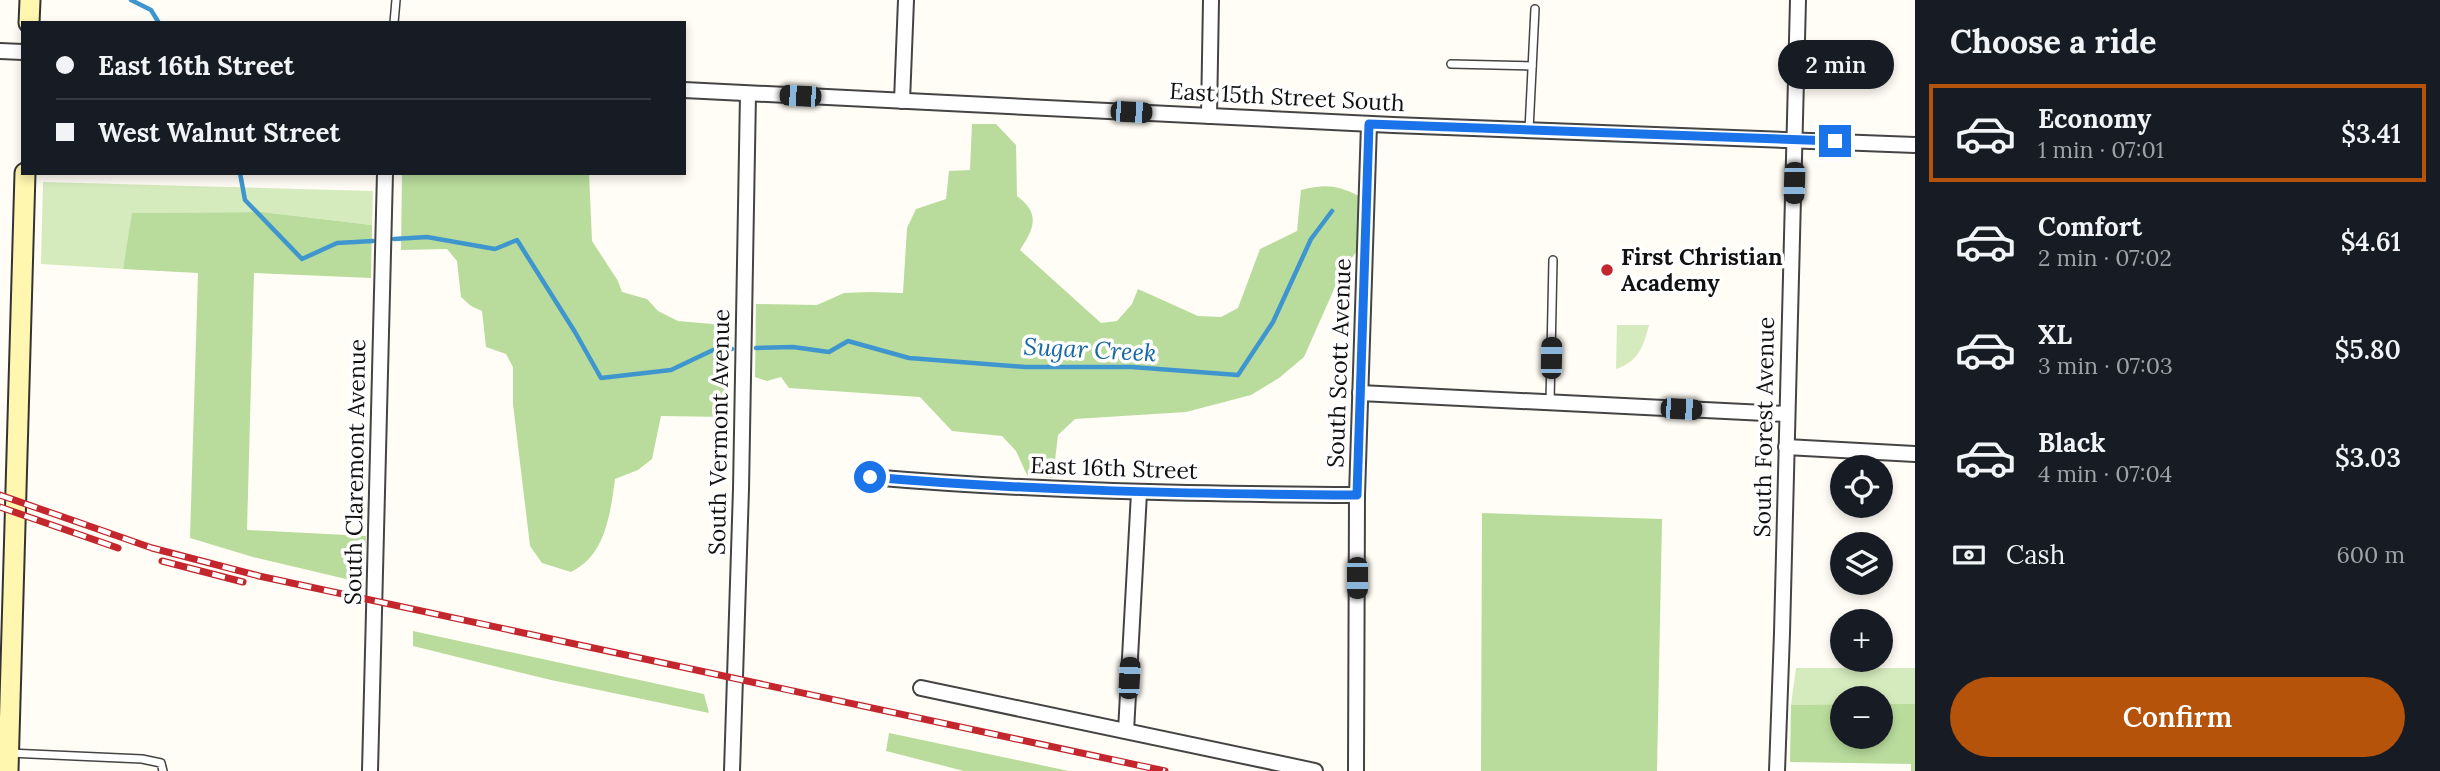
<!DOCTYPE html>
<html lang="en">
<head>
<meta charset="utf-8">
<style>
	:root { --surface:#171b24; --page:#242831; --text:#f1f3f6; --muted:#9ea1a6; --line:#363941; --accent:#b45309 }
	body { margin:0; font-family:Lora,serif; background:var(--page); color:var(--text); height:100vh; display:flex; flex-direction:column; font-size:26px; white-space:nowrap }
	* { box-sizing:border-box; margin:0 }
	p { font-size:23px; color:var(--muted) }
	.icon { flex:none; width:38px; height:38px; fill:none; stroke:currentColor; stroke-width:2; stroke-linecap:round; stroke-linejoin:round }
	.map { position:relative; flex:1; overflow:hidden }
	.panel { display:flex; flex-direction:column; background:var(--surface); width:525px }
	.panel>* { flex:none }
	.guide { position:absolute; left:21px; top:21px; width:665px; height:154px; border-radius:0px; box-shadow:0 4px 10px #0003; display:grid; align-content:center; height:154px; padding:0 35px; background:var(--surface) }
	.fabs { position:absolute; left:1830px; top:455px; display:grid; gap:14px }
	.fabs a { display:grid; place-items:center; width:63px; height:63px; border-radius:50%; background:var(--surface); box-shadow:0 4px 10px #0003; font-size:35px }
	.end { position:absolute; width:32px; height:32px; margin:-16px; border:9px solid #1a73e8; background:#fff; box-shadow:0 0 0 4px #fff }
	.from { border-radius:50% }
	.bubble { position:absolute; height:49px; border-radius:24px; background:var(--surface); box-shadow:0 4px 10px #0003; font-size:23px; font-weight:600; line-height:49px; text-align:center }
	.car { position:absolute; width:21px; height:42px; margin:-21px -10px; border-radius:9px; box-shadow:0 0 5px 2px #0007; background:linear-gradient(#222 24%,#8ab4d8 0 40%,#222 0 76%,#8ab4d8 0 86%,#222 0) }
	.guide b { display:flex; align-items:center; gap:24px; height:66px; font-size:26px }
	.guide b+b { border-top:2px solid var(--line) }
	.guide i { width:18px; height:18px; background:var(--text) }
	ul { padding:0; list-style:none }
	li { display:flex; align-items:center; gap:21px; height:98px; margin:0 14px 10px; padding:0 21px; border:4px solid transparent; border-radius:0px }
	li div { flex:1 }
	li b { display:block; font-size:26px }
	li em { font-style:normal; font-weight:600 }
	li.current { border-color:var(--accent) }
	li>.icon { width:63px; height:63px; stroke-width:1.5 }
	h2 { padding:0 35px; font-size:32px; line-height:84px }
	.pay { display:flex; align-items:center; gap:18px; height:77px; padding:0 35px; font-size:26px }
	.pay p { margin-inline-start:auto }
	.primary-button { display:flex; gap:14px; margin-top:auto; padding:14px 35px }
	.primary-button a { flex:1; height:80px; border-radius:42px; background:var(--accent); color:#fff; font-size:28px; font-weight:600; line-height:80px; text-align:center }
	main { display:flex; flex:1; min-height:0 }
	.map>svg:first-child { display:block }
</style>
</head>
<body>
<main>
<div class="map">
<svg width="1915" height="771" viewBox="0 0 1915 771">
	<rect width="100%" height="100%" fill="#fffdf5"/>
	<g fill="#d5ebbd">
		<path d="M43,182L373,191L372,225L262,212L133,213L123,269L41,264Z"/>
		<path d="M1617,325H1649C1643,347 1639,361 1616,369Z"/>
		<path d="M1796,668H1915V704H1881V698H1843V704L1791,705Z"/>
	</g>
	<g fill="#b9dc9c">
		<path d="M972,124H996L1016,145L1017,196C1041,214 1034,228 1020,250L1101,323L1117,321L1132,304L1138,289L1198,316L1221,317L1238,308L1260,249L1297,231L1301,190C1326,184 1336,185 1359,196L1357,251L1343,269L1304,357L1279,378L1251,395L1186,412L1075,419L1058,435L1053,478L1027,475L1016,451L1002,436L952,431L920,397L789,388L781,377L767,381L755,377L756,304L817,305L844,293L869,292L903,293L907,228L916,209L946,199L949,171L970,170Z"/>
		<path d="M402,173H589L592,241L618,281L622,292L647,299L658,311L678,321L724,325L730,340L726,417L661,416L652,459L638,470L615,479C610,514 606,555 571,572L542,563L530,546L513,404V367L506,354L486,347L482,311L471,306L461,297L457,261L447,249L401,250Z"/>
		<path d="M262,212L372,225L371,278L254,273L247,530L366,536L363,583L253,557L190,538L198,273L123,269L132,213Z"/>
		<path d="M1482,513L1662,519L1657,771H1481Z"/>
		<path d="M413,631L704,694L709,713L551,680L413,646Z"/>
		<path d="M1843,704V737H1881V704H1915V771H1911V764L1790,762L1791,705Z"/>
		<path d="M889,733L1069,771H964L886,751Z"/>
	</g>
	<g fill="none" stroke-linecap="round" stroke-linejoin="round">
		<g stroke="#3f96cf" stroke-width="4.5">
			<path d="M131,0L151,10L159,23"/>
			<path d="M240,173L245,200L302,259L337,243L373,241"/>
			<path d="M394,239L427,237L495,249L517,240L575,332L601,378L671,370L713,350L732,349"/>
			<path d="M756,348L793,347L829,352L848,341L909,358L1025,367H1132L1238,375L1273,322L1311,239L1332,211"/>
		</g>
		<g stroke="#444" stroke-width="10">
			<g id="lane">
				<path d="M394,23L396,0"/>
				<path d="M1451,64L1532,66"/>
				<path d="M1529,130L1535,9"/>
				<path d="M1550,402L1553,260"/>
				<path d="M9,753L142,759L161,763L163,771"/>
			</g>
		</g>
		<g stroke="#444" stroke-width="18">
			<g id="street">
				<path d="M0,51L23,52"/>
				<path d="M684,90L1393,125L1915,145"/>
				<path d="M902,101L906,0"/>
				<path d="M1209,116L1211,0"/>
				<path d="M1360,393L1787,414"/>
				<path d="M1786,447L1915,454"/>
				<path d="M870,477C1032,491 1195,494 1357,495"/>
				<path d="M921,688L1315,771"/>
				<path d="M1126,731L1139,493"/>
				<path d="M370,771L385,173"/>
				<path d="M732,771L741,489L748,94"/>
				<path d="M1356,771L1357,495L1369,124"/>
				<path d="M1777,771L1782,633L1798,0"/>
			</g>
		</g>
		<g stroke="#333" stroke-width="23">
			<g id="secondary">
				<path d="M29,23L30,0"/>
				<path d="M8,771L25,173"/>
			</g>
		</g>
		<use href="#lane" stroke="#fff" stroke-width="7"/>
		<use href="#street" stroke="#fff" stroke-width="14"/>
		<use href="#secondary" stroke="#fff6b0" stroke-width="19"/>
		<g stroke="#c4262e" stroke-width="7">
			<g id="rail">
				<path d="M0,495L152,548L259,576L1165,771"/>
				<path d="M0,507L118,548"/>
				<path d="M162,561L243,582"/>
			</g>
		</g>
		<use href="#rail" stroke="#fff" stroke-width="4.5" stroke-dasharray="13" stroke-linecap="butt"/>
	</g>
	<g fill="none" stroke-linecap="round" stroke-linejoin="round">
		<path stroke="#1a73e8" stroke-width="9" d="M870,477C1032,491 1195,494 1357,495L1369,124L1835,141"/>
	</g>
	<circle fill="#c4262e" stroke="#fff" stroke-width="2.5" cx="1607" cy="270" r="7"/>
	<g text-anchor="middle" stroke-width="7" stroke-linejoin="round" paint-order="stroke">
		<g font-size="23" fill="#111" stroke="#fff">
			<text transform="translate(1287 97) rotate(3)" y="8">East 15th Street South</text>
			<text transform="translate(1339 363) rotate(-88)" y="8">South Scott Avenue</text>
			<text transform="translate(1764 427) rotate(-89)" y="8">South Forest Avenue</text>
			<text transform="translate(719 432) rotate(-89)" y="8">South Vermont Avenue</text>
			<text transform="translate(1114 468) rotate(2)" y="8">East 16th Street</text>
			<text transform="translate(355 472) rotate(-89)" y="8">South Claremont Avenue</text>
		</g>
		<g font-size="23" font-weight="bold" fill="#111" stroke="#fff" text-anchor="start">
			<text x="1621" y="265">First Christian<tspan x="1621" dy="26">Academy</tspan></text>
		</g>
		<g font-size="24" font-style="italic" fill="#1768a6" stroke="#fff">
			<text transform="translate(1090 350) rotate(3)" y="8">Sugar Creek</text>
		</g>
	</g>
</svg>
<div class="fabs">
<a><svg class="icon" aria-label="locate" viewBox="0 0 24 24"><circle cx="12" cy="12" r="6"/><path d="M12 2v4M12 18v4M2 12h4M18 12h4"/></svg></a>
<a><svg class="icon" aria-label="layers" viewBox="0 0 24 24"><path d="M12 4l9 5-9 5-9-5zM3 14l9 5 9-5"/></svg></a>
<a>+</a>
<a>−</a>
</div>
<i class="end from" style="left:870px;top:477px"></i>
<i class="end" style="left:1835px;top:141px"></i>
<div class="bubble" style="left:1778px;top:40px;width:116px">2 min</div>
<i class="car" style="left:800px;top:96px;rotate:273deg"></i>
<i class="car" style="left:1131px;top:112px;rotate:93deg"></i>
<i class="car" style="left:1794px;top:183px;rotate:182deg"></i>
<i class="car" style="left:1551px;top:358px;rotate:1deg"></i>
<i class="car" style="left:1681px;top:409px;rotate:93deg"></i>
<i class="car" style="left:1357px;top:578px;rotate:180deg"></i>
<i class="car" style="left:1129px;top:678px;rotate:3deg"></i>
<div class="guide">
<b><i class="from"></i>East 16th Street</b>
<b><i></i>West Walnut Street</b>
</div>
</div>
<section class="panel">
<h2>Choose a ride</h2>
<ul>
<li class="current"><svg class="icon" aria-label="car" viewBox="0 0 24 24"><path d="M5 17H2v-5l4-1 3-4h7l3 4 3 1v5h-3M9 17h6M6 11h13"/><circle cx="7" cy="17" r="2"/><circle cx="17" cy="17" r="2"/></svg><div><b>Economy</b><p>1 min · 07:01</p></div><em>$3.41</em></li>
<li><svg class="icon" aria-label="car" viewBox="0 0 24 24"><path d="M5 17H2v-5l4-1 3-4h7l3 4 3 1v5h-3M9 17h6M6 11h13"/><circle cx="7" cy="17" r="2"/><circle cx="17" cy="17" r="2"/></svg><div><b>Comfort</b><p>2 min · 07:02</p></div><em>$4.61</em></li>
<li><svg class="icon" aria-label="car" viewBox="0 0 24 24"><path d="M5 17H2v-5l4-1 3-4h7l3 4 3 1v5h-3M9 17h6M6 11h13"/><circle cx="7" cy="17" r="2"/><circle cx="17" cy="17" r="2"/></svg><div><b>XL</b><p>3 min · 07:03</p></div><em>$5.80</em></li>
<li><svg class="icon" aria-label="car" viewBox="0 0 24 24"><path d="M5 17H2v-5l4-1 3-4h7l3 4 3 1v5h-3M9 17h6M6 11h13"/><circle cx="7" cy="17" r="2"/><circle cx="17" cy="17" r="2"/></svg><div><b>Black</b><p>4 min · 07:04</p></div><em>$3.03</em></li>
</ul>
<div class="pay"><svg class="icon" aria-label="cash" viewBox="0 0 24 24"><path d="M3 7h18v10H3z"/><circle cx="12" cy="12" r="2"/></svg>Cash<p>600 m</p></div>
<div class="primary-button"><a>Confirm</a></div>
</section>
</main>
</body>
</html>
